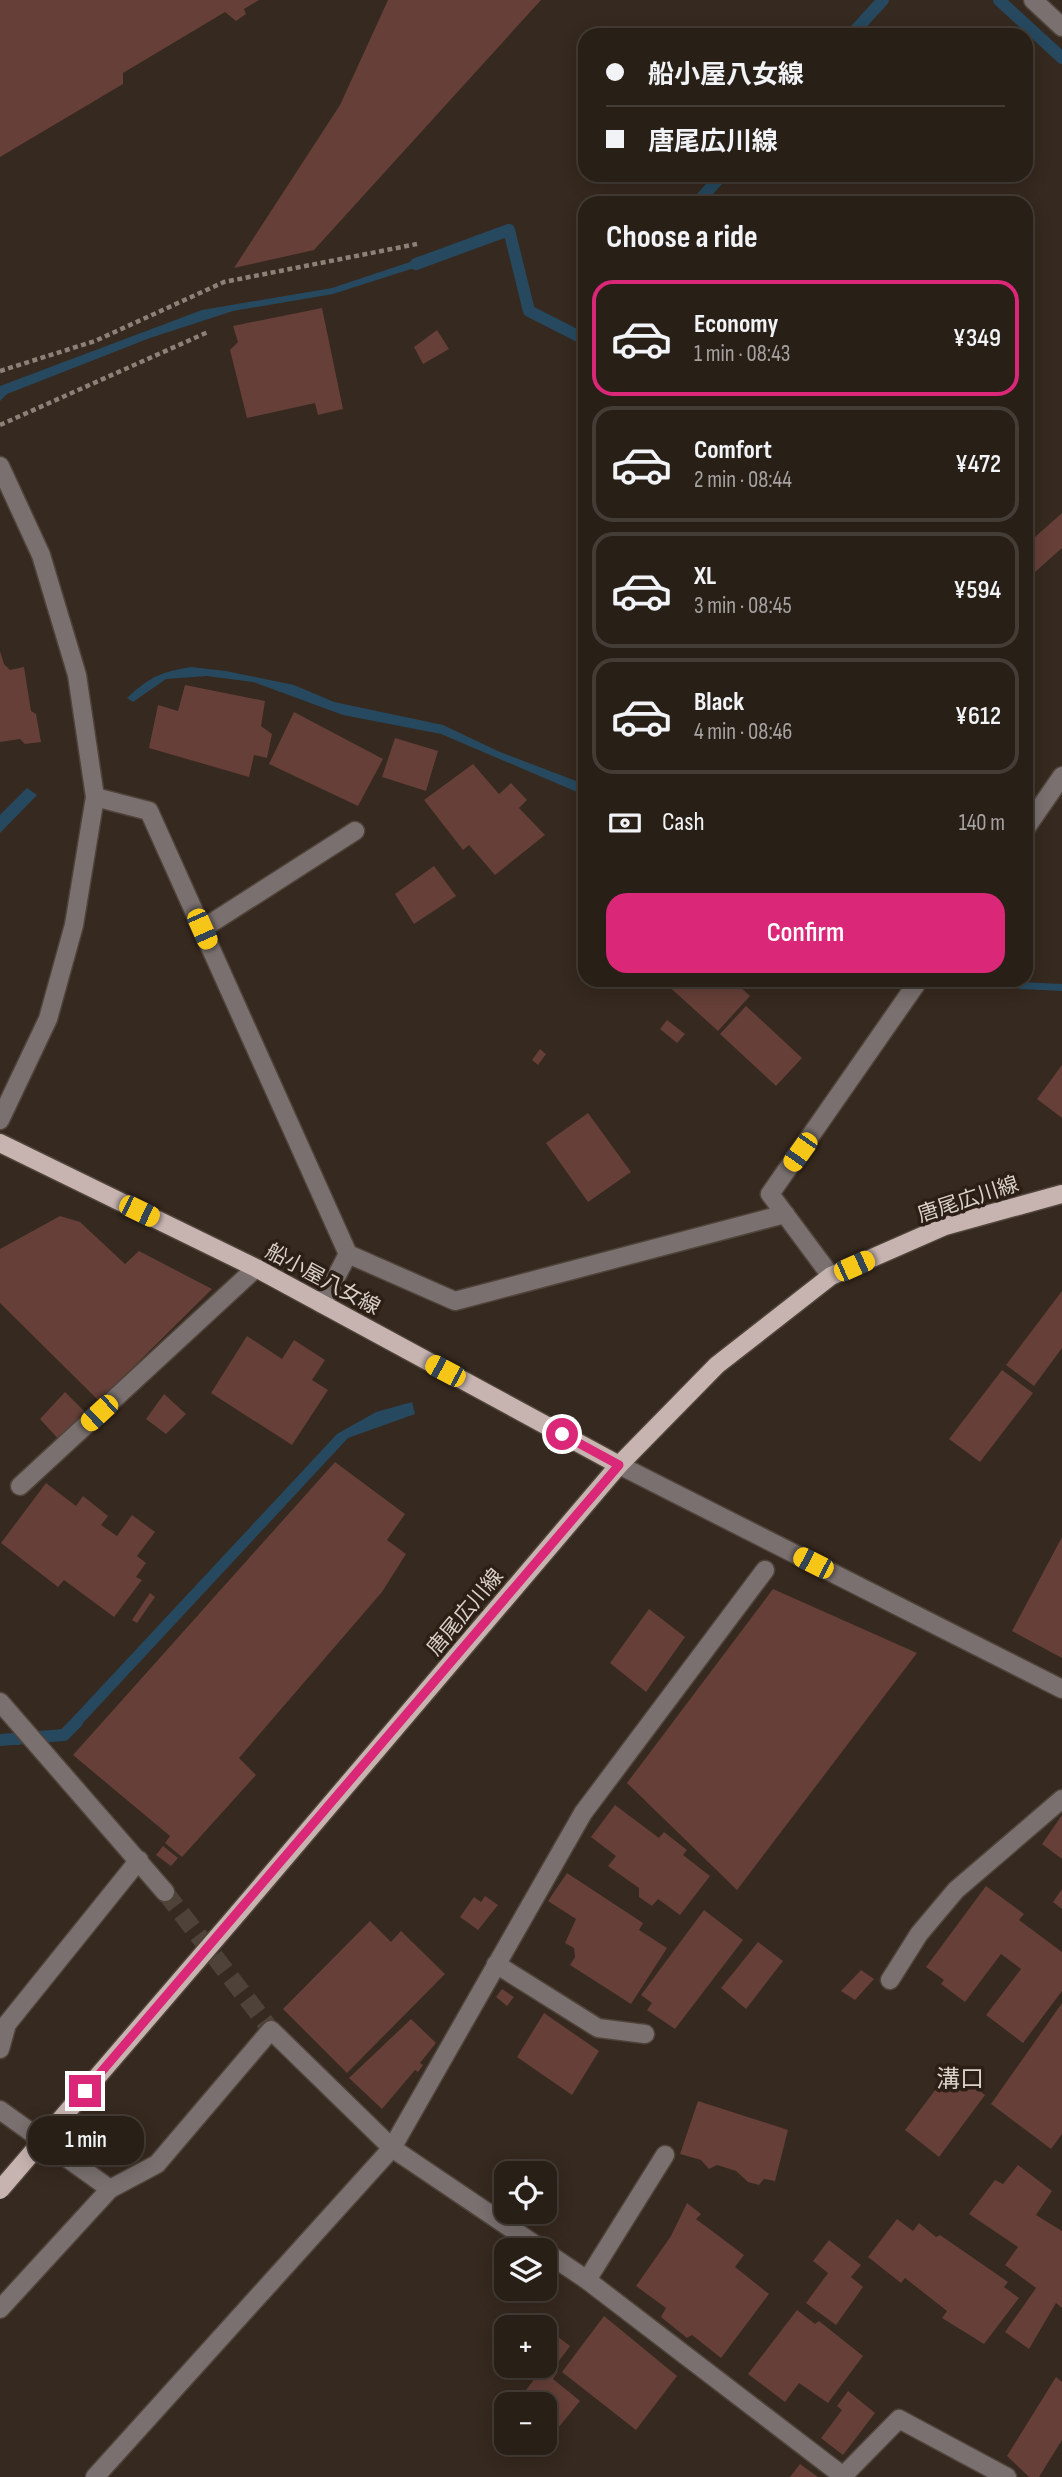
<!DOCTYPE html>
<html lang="en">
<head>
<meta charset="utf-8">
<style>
	:root { --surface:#281f17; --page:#342c24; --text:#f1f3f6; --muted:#a5a2a1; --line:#443d36; --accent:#db2777 }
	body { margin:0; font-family:"Sofia Sans Condensed","Noto Sans JP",sans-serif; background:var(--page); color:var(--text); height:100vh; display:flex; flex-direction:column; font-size:26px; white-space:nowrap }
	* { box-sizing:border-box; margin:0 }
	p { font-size:23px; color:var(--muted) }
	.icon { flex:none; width:38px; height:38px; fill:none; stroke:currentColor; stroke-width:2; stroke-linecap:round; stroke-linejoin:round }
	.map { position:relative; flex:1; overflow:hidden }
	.details { position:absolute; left:578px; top:196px; width:455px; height:791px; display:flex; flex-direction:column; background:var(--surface); border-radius:21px; box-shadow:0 4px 18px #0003,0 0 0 2px var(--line) }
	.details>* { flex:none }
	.banner { position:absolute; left:578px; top:28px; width:455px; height:154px; border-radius:21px; box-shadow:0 4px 18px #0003,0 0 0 2px var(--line); display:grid; align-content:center; height:154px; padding:0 28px; background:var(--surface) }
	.buttons { position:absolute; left:494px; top:2161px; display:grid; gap:14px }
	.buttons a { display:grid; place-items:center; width:63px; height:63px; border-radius:14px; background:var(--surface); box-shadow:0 4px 18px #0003,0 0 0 2px var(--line); font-size:35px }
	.end { position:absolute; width:32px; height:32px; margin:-16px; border:9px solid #db2777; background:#fff; box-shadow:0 0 0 4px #fff }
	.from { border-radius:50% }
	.bubble { position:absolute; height:49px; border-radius:21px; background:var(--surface); box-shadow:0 4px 18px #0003,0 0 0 2px var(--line); font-size:23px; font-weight:600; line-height:49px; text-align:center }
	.car { position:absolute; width:21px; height:42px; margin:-21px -10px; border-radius:9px; box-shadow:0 0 5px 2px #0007; background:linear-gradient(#f5c518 24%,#345 0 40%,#f5c518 0 76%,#345 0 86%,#f5c518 0) }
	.banner b { display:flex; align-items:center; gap:24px; height:66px; font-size:26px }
	.banner b+b { border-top:2px solid var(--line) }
	.banner i { width:18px; height:18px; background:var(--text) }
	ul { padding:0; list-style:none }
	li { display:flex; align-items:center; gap:21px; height:116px; margin:0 14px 10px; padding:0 14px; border:4px solid var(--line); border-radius:21px }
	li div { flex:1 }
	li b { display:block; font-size:26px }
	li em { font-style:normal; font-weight:600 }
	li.selected { border-color:var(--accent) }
	li>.icon { width:63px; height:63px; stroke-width:1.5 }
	h2 { padding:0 28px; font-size:32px; line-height:84px }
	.pay { display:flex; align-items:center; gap:18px; height:77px; padding:0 28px; font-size:26px }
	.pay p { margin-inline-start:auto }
	.cta { display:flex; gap:14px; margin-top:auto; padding:14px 28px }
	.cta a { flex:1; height:80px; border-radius:21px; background:var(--accent); color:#fff; font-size:28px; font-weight:600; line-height:80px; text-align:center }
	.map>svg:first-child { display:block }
</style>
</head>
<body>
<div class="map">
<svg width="1062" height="2477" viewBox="0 0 1062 2477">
	<rect width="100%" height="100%" fill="#36291f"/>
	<g fill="#26495f">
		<path d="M425,257L431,259L430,263L333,294L233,311L150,338L7,394L0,401V386L202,310L332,288Z"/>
		<path d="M191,667L226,671L294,685L334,702L443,725L500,752L584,784V795L441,734L343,715L253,682L207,676L166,679L133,702L127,698C150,677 160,672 191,667Z"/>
		<path d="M27,788L37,795L0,833V815Z"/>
		<path d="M977,980L1062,984V991L1021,989Z"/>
		<path d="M412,1402L415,1414L348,1438L69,1738L61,1730L337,1434L376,1412Z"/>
		<path d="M19,1734V1745H0V1735Z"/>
	</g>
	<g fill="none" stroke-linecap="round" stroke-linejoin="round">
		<g stroke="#26495f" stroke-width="12">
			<path d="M999,0L1062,58"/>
			<path d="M851,35L883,0"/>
			<path d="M697,203L722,175"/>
			<path d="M416,264L509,230L529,311L584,339"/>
			<path d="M0,1740L64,1735L77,1722"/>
		</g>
	</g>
	<g fill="#653f38">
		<path d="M0,0H259L244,9L246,14L236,21L225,12L123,73V84L0,157Z"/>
		<path d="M388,0H541L314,250L234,268L340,105Z"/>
		<path d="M322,308L343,409L318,415L315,403L247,418L230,350L238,342L233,326Z"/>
		<path d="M437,330L449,349L423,364L414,347Z"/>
		<path d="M1062,513V548L1026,580V545Z"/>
		<path d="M0,651L4,664L10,670L24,667L31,711L36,714L41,742L25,744L20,739L0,742Z"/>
		<path d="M185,685L265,701L261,726L272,734L267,758L254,755L249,777L149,748L158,705L178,711Z"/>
		<path d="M294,712L383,759L358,806L269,764Z"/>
		<path d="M395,738L438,751L426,791L382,777Z"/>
		<path d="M473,764L499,794L511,783L527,800L519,808L545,835L495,875L469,845L463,850L424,800Z"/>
		<path d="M434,866L456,896L414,924L395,894Z"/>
		<path d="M666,980H733L750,996L718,1031L664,982Z"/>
		<path d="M746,1006L802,1058L776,1086L720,1034Z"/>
		<path d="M667,1020L685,1034L677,1043L660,1029Z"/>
		<path d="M540,1049L546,1054L538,1065L532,1060Z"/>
		<path d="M1062,1065V1118L1037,1099Z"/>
		<path d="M588,1113L631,1172L588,1202L546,1143Z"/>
		<path d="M60,1216L80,1222L125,1264L139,1251L212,1289L99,1401L0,1303V1249Z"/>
		<path d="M1062,1291V1348L1034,1386L1006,1365Z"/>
		<path d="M247,1336L282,1359L294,1340L325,1360L312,1380L328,1390L292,1445L211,1393Z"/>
		<path d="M1002,1370L1033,1393L980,1462L949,1439Z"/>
		<path d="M65,1392L89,1416L61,1442L40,1419Z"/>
		<path d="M164,1394L186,1414L166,1434L146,1419Z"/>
		<path d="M335,1462L405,1514L387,1540L406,1554L382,1592L239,1758L256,1775L182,1857L165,1843L170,1836L73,1755Z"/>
		<path d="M46,1483L76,1506L83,1496L108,1516L101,1525L117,1536L132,1515L155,1532L137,1556L146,1563L136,1577L142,1580L114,1617L64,1580L58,1587L1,1543Z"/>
		<path d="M1062,1537V1658L1012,1631Z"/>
		<path d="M773,1589L917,1653L737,1890L627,1783Z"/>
		<path d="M150,1593L155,1597L137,1623L132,1620Z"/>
		<path d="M649,1609L685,1637L646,1692L610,1663Z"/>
		<path d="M615,1805L659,1838L664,1832L687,1850L683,1855L710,1876L680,1915L658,1899L652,1906L639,1897V1888L608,1866L616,1856L591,1837Z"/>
		<path d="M1062,1815V1859L1042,1844Z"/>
		<path d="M163,1846L178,1858L171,1866L156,1855Z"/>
		<path d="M567,1873L643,1923L639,1930L667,1948L631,2004L570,1965L575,1957L574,1948L565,1943L576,1919L548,1901Z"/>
		<path d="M986,1886L1024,1914L1019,1920L1062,1952V1991L1023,2043L986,2015L1021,1969L1001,1954L965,2002L941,1984L944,1980L926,1967Z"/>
		<path d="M1062,1889V1909L1053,1902Z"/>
		<path d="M485,1896L498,1905L478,1930L460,1917L474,1897L481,1902Z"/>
		<path d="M704,1910L743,1940L675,2029L647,2010L652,2003L641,1995Z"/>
		<path d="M370,1921L391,1942L401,1931L445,1974L347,2073L283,2009Z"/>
		<path d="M758,1942L783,1961L746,2009L721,1988Z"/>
		<path d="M861,1970L874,1979L855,2000L841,1991Z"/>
		<path d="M502,1989L514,1997L507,2006L496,1997Z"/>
		<path d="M1062,2003V2134L1051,2149L991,2104Z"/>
		<path d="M544,2013L599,2051L572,2095L517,2057Z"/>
		<path d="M411,2019L436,2043L420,2063L423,2065L418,2072L415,2070L382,2109L349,2078Z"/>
		<path d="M951,2069L985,2095L939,2157L905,2130Z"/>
		<path d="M698,2101L788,2130L775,2181L764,2179L759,2185L748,2182L736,2171L717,2165L709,2169L701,2160L680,2154Z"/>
		<path d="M1018,2165L1052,2191L1036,2215L1062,2231V2308L1056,2303L1029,2349L1005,2332L1036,2288L1005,2265L1018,2247L969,2214L995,2180L1003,2184Z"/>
		<path d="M687,2203L701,2214L696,2219L744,2255L735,2267L769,2294L721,2358L692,2335L687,2338L661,2317L666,2308L636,2286L671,2236Z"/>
		<path d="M897,2219L913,2231L919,2223L936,2237L940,2235L1008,2282L1004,2287L1019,2298L984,2344L942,2318L947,2311L905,2278L901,2283L868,2257Z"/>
		<path d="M829,2240L861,2265L851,2277L863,2287L836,2325L806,2303L828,2273L813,2261Z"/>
		<path d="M797,2310L815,2324L819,2321L863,2356L828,2403L799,2383L785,2402L748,2374Z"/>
		<path d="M604,2316L677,2376L636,2430L562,2372Z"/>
		<path d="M557,2336L570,2346L559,2361L546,2351Z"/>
		<path d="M547,2363L558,2371L553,2379L580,2401L554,2433L544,2425V2404H515Z"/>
		<path d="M1056,2377L1062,2382V2440L1039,2477H1029L1007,2456Z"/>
		<path d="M848,2391L875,2413L843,2455L821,2438L842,2410L837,2406Z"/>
		<path d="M800,2464L818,2477H790Z"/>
	</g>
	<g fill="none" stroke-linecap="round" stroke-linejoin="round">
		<path stroke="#4f4239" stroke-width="18" stroke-dasharray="18 9" stroke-linecap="butt" d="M165,1892L271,2030"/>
		<g stroke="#50443a" stroke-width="21">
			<g id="minor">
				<path d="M1033,0L1062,27"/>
				<path d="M0,466L41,555L77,675L95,797L74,925L48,1019L0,1120"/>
				<path d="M95,797L149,811L348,1254L322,1304"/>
				<path d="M1026,828L1062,776"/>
				<path d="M202,929L355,831"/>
				<path d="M348,1254L455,1301L785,1214"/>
				<path d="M831,1276L770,1194L919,980"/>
				<path d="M619,1465L1062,1689"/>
				<path d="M20,1486L256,1268"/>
				<path d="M0,1702L165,1892"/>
				<path d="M496,1964L598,2028L645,2034"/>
				<path d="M890,1980L919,1934L956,1890L1062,1799"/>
				<path d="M0,2049L7,2024L139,1860"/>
				<path d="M0,2110L110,2189L157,2164L271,2030L392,2148L543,2250"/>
				<path d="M544,2251L587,2280L843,2476L899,2419L1007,2477"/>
				<path d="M587,2280L665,2155"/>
				<path d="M0,2309L110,2189"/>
				<path d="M95,2477L392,2148L583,1813L765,1570"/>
			</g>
		</g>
		<g stroke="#50443a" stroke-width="21">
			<g id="major">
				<path d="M0,1143L256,1268L619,1465"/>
				<path d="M238,1913L619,1465L717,1365L831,1276L945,1226L1062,1194"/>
			</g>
		</g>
		<g stroke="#8c8179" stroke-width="4.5" stroke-dasharray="5 3.5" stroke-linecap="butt">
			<path d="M0,371L95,341L224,282L417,244"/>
			<path d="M0,425L208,332"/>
		</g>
		<use href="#minor" stroke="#79706f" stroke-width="18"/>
		<use href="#major" stroke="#c7b4b1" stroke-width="18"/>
		<g stroke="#50443a" stroke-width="21" stroke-linecap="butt">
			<path id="major-bridge" d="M0,2190L238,1913"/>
		</g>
		<use href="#major-bridge" stroke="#c7b4b1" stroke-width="18"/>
	</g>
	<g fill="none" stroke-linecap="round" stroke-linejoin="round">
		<path stroke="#db2777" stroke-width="9" d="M85,2091L619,1465L562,1434"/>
	</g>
	<g text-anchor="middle" stroke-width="7" stroke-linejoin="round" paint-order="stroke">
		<g font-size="21" fill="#dad1ca" stroke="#2c1f15">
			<text transform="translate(968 1199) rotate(-18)" y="7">唐尾広川線</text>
			<text transform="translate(323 1279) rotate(28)" y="7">船小屋八女線</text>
			<text transform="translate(465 1612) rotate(-50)" y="7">唐尾広川線</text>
		</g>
		<g font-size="24" fill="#dad1ca" stroke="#2c1f15">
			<text x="960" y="2087">溝口</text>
		</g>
	</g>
</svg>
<div class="buttons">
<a><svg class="icon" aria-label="locate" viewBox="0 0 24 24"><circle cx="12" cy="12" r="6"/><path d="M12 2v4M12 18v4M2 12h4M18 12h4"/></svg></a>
<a><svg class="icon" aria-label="layers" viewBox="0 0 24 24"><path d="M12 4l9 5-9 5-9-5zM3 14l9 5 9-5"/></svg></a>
<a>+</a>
<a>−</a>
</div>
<i class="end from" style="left:562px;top:1434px"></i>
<i class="end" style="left:85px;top:2091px"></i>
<div class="bubble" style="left:28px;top:2116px;width:116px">1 min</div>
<i class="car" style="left:202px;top:929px;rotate:156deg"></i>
<i class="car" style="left:800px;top:1152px;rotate:215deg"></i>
<i class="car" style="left:139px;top:1211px;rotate:116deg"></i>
<i class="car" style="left:854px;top:1266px;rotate:66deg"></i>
<i class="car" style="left:445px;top:1371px;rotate:298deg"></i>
<i class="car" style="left:99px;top:1413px;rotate:227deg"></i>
<i class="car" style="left:813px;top:1563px;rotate:297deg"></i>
<div class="banner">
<b><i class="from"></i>船小屋八女線</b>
<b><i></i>唐尾広川線</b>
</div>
<section class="details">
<h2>Choose a ride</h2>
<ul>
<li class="selected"><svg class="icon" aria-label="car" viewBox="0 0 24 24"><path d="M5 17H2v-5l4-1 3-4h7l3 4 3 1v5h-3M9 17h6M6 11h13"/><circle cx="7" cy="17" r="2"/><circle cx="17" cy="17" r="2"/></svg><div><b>Economy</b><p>1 min · 08:43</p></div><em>¥349</em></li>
<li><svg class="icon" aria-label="car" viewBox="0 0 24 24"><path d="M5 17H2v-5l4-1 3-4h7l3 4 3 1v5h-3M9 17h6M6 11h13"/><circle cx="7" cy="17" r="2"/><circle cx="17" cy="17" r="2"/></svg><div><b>Comfort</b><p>2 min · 08:44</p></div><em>¥472</em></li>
<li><svg class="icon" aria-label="car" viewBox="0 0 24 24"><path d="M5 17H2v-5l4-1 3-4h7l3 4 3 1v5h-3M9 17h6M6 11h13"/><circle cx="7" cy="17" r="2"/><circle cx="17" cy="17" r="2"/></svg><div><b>XL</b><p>3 min · 08:45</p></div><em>¥594</em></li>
<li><svg class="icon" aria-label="car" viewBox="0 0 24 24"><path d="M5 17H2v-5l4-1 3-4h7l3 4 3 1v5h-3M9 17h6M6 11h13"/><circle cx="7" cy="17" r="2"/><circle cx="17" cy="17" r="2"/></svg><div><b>Black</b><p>4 min · 08:46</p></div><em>¥612</em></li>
</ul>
<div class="pay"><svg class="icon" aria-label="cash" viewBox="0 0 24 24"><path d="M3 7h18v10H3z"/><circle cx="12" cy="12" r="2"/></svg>Cash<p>140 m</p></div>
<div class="cta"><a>Confirm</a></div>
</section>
</div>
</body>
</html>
